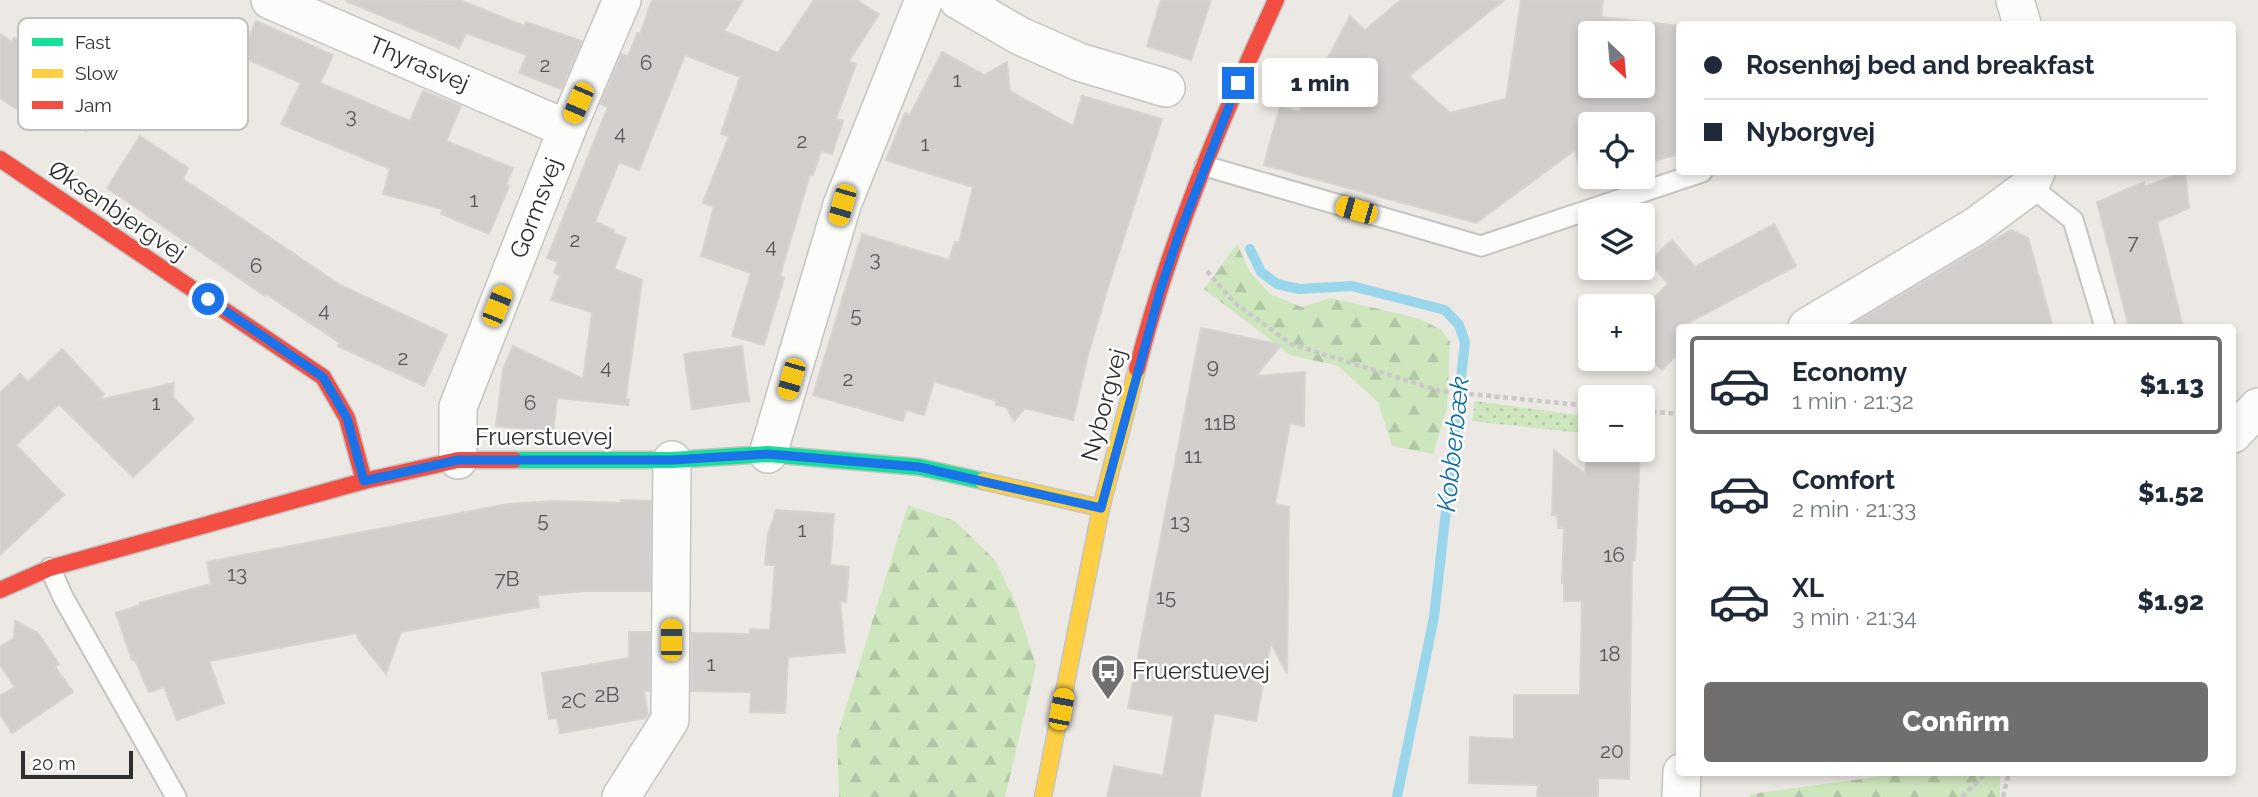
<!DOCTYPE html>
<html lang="en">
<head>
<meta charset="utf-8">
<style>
	:root { --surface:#fff; --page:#f2f2f3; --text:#1f2937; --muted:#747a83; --line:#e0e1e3; --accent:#706f6e }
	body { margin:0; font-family:Raleway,sans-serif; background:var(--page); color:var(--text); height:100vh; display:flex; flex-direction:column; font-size:26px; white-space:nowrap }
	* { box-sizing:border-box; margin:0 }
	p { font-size:23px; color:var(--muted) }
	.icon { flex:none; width:38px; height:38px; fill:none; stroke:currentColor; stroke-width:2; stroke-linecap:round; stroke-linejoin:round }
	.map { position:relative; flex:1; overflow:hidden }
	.details { position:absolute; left:1676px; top:324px; width:560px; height:452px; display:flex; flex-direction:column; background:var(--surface); border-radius:7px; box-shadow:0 4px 10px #0003 }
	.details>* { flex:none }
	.banner { position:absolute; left:1676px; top:21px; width:560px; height:154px; border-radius:7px; box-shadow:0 4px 10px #0003; display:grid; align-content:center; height:154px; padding:0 28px; background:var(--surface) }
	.needle { width:46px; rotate:154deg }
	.controls { position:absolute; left:1578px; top:21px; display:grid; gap:14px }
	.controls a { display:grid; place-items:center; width:77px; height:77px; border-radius:7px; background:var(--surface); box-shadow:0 4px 10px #0003; font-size:35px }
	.scale { position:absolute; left:21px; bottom:18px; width:112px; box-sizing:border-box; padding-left:7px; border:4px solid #2e2e2e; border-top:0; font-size:19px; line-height:24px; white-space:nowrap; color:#2e2e2e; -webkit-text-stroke:5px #fff; paint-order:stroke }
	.end { position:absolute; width:32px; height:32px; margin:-16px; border:9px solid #1a73e8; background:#fff; box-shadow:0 0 0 4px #fff }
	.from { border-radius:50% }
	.bubble { position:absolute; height:49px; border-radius:7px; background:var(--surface); box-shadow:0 4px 10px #0003; font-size:23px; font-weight:800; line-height:49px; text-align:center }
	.car { position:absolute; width:21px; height:42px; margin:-21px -10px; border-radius:9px; box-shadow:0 0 5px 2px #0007; background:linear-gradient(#f5c518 24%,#345 0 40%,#f5c518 0 76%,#345 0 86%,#f5c518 0) }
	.banner b { display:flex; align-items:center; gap:24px; height:66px; font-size:26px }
	.banner b+b { border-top:2px solid var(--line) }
	.banner i { width:18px; height:18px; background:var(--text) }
	ul { padding:12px 0 0; list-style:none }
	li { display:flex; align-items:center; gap:21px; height:98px; margin:0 14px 10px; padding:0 14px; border:4px solid transparent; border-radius:7px }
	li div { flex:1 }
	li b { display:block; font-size:26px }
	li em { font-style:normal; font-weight:800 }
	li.selected { border-color:var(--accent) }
	li>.icon { width:63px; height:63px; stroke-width:1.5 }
	.action { display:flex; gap:14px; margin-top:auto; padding:14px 28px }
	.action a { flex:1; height:80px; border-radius:7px; background:var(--accent); color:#fff; font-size:28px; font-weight:800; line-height:80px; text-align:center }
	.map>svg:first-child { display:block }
</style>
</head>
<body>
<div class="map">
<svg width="2258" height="797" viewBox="0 0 2258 797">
	<defs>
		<pattern id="grass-dots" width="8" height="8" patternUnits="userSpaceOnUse" patternTransform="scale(1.75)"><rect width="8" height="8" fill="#cee6be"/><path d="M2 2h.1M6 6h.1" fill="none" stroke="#b1c6a4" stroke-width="1.8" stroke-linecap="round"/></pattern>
		<pattern id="forest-firs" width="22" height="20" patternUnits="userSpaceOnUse" patternTransform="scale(1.75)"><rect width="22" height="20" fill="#cee6be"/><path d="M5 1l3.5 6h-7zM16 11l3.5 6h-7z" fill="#b1c6a4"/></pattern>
	</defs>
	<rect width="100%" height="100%" fill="#ece8e4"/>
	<path fill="url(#grass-dots)" d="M1475,401L1591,417V434L1472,421Z"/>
	<g fill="url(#forest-firs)">
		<path d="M1237,244L1250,272L1270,294L1302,307L1330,298L1418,318L1442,330L1450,342L1447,409L1433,454L1392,446L1378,402L1338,366L1290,355L1204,289Z"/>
		<path d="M908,505L955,521L995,560L1016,603L1036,666L1005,797H839L837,737Z"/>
		<path d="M1899,772H2000V797H1750V794L1898,774Z"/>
	</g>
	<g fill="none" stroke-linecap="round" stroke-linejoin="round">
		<path stroke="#99d6ec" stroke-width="10" d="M1250,249L1261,272L1277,284L1299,289L1352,286L1445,310L1459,325L1465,342L1434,617L1397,797"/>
	</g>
	<g fill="#d1cecb" stroke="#d7d4d0" stroke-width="2" fill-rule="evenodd">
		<path d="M460,0L524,26L526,22L582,41L561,89L519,73L527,55L466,33L459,48L346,1Z"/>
		<path d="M652,0H743L724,31L778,53L814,0H856L879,14L849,61L856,64L836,119L843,121L832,154L821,151L813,175L810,174L780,276L784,278L764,345L732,336L751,273L701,256L714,207L703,203L729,136L721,134L740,77L685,55L639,170L619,162L595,222L614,230L613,233L626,238L614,269L642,280L627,389L626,398L629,400L628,405L557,398L553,432L496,426L503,369L513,346L583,379L592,312L551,300L560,275L554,273L558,262L547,258L608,107L600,104L622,54L628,57L637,33L640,34Z"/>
		<path d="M1161,0H1211L1191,60L1147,46Z"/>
		<path d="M1401,0H1504L1409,76L1450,113L1506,99L1521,0H1603L1601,17L1680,26V154L1643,164V124H1591V177L1582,179L1575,150L1476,223L1264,165L1280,106L1299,112L1350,16L1365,30ZM1591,33H1643V86H1591Z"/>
		<path d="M256,21L333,55L320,83L410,121L423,91L461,106L446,141L513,168L506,185L509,186L489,234L441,214L443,209L383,194L390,169L281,124L301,83L240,56Z"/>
		<path d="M28,25L57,45L52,55L96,73L93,80L104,85L86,131L44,114L39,124L0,98V34L12,42L14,38L21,41Z"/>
		<path d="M942,52L984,75L1007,62L1010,91L1073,126L1082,96L1162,119L1108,287L1088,355L1073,420L1025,408L1014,421L1006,407L996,405L997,401L934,381L924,415L906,410L903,421L813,395L862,234L949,260L955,242L959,243L973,187L886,160L905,113L910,115Z"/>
		<path d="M140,136L188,168L183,179L340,285L447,335L424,386L338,346L340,343L266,294L265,296L107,188Z"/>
		<path d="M2183,172H2185L2189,208L2157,222L2183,327H2129L2097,202L2144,182L2145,187Z"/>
		<path d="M1774,224L1796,266L1680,327V351L1662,370L1643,352V309L1668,284L1649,261L1672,240L1695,267Z"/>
		<path d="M2011,230L2028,238L2053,327H1848Z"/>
		<path d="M1201,328L1281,345L1256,376L1305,372L1304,426L1290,423L1275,504L1289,507L1287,674L1271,643L1256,721L1214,713L1200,797H1107L1114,766L1163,776L1174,716L1128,708Z"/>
		<path d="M742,346L749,401L692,409L684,354Z"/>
		<path d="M62,349L104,394L99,400L174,383L173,397L194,419L133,477L59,404L16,445L64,495L0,555V393L20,374L28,382Z"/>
		<path d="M1554,450L1585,474L1587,450H1640L1635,560L1632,561L1629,779L1598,778V797H1537L1538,785L1469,783L1470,737L1514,739V695H1580L1582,601H1564V583H1562L1564,528H1558L1557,515H1552Z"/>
		<path d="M621,500L651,501L650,591H587L537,595L539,607L401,632L386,674L358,639L357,633L209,661L224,703L177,720L164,687L149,692L135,660H132L116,613L141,605L140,603L211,584L207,562L508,504L555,501L621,503Z"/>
		<path d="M776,510L834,514L830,565L849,567L846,602L840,601L845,652L788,657L785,713L750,712L751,692L691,691L692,633L750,634V629L770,630L775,565H765L768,534Z"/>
		<path d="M15,621L38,633L59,664L55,667L73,692L12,733L0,714V696L15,687L0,665V647L14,638Z"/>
		<path d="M629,632H650L649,691H644L648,715L646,718L560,733L557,718L549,719L542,673L629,658Z"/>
	</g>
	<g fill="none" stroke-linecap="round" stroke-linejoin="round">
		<g stroke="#c5c4c5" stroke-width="23">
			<g id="lane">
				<path d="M1205,166L1481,246L1702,172"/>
				<path d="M2030,186L2073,220L2105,327"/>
				<path d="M50,568L63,597L176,797"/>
			</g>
		</g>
		<g stroke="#c5c4c5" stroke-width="40">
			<g id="street">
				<path d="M270,0L567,129"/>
				<path d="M958,0L1020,36L1079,62L1166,88"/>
				<path d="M2015,0L2022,24"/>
				<path d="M1807,327L1976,226L2030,186L2036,172"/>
				<path d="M2233,434L2258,407"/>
				<path d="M768,454L842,205L924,0"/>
				<path d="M458,460V407L567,129L622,0"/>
				<path d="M621,797L670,720L672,460"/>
				<path d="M1681,797L1682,772"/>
			</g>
		</g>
		<g stroke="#c5c4c5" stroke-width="19">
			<path id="fast" d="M514,460H672L768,454L919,467L983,481"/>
		</g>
		<g stroke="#c5c4c5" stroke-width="19">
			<g id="slow">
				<path d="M983,481L1101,508"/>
				<path d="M1043,797L1101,508L1137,369"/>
			</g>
		</g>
		<g stroke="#c5c4c5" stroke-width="19">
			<g id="jam">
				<path d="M0,159L323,377L347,418L364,481"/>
				<path d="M1137,369C1169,242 1221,119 1276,0"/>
				<path d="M0,590L50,568L364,481L458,460H514"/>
			</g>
		</g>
		<g stroke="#c9c9c8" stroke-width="4.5" stroke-dasharray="5 3.5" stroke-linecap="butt">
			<path d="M1207,271L1235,303L1291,344L1440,391L1591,406"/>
			<path d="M1643,411L1680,414"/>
			<path d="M1962,797L1985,774L1992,772"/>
			<path d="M2003,797L2009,772"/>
		</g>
		<use href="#lane" stroke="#fcfcfb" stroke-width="19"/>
		<use href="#street" stroke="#fcfcfb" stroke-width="37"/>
		<use href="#fast" stroke="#16e098" stroke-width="16"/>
		<use href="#slow" stroke="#ffcf43" stroke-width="16"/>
		<use href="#jam" stroke="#f24e42" stroke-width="16"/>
	</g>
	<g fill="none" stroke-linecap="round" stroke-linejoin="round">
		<path stroke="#1a73e8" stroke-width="9" d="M208,299L323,377L347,418L364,481L458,460H672L768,454L919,467L1101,508L1160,291L1178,237L1238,83"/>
	</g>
	<defs>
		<g id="bus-pin" transform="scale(1.75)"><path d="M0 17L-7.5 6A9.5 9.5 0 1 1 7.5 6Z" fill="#706f6e" stroke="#fff"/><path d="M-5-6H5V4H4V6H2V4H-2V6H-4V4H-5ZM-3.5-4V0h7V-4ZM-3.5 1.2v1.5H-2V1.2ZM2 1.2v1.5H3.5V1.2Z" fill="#fff"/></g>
	</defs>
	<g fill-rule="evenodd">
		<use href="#bus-pin" x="1108" y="671"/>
	</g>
	<g text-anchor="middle" stroke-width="5" stroke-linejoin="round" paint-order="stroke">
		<g font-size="21" fill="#585857">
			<text x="646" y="70">6</text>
			<text x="545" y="72">2</text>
			<text x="957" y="87">1</text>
			<text x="351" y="123">3</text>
			<text x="620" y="140">4</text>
			<text x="802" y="148">2</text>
			<text x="925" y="151">1</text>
			<text x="474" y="207">1</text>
			<text x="575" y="247">2</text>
			<text x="2133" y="249">7</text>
			<text x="771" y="253">4</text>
			<text x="875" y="266">3</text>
			<text x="256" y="273">6</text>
			<text x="324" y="317">4</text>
			<text x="856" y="322">5</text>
			<text x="403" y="365">2</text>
			<text x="1213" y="373">9</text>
			<text x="606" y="374">4</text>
			<text x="848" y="386">2</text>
			<text x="156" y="410">1</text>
			<text x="530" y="410">6</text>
			<text x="1220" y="430">11B</text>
			<text x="1193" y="463">11</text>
			<text x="543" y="527">5</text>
			<text x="1180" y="529">13</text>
			<text x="802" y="537">1</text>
			<text x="1614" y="562">16</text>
			<text x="237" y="581">13</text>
			<text x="507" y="586">7B</text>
			<text x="1166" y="604">15</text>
			<text x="1610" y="661">18</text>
			<text x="711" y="671">1</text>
			<text x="607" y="702">2B</text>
			<text x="574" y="708">2C</text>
			<text x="1612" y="758">20</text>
		</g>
		<g font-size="24" fill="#2e2e2e" stroke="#fff">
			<text transform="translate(419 64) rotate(23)" y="8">Thyrasvej</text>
			<text transform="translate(536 208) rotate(-69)" y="8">Gormsvej</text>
			<text transform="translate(117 211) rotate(34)" y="8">Øksenbjergvej</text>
			<text transform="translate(1104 405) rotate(-75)" y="8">Nyborgvej</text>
			<text x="544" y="445">Fruerstuevej</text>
		</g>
		<g font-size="24" fill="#2e2e2e" stroke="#fff" text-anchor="start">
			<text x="1132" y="679">Fruerstuevej</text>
		</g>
		<g font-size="26" font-style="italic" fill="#0d6fa3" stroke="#fff">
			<text transform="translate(1453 444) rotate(-84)" y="9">Kobberbæk</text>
		</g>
	</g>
	<rect x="18" y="18" width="230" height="112" rx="10" fill="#fff" stroke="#c0c0c0" stroke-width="2"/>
	<rect x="32" y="38" width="31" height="8" fill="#16e098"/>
	<rect x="32" y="69" width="31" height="9" fill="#ffcf43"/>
	<rect x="32" y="101" width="31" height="8" fill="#f24e42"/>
	<g font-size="19" fill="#2e2e2e">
		<text x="75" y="49">Fast</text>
		<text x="75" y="80">Slow</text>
		<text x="75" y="112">Jam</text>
	</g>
</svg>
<div class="controls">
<a><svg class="needle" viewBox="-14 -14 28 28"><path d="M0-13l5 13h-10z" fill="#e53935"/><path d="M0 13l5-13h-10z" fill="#747a83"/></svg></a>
<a><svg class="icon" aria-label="locate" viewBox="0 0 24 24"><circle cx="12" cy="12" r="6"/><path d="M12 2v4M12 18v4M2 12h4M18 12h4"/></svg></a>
<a><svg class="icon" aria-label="layers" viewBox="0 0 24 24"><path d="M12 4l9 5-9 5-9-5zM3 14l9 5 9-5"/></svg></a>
<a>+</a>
<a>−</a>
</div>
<div class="scale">20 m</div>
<i class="end from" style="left:208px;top:299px"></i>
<i class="end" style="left:1238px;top:83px"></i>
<div class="bubble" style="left:1262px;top:58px;width:116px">1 min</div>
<i class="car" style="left:578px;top:103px;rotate:203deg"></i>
<i class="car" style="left:842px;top:205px;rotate:196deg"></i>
<i class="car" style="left:1356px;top:210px;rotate:286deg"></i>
<i class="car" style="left:497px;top:306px;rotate:22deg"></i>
<i class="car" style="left:791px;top:379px;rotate:196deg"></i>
<i class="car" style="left:671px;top:640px;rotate:0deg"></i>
<i class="car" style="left:1061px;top:709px;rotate:11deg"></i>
<div class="banner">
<b><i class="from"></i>Rosenhøj bed and breakfast</b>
<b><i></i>Nyborgvej</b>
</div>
<section class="details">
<ul>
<li class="selected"><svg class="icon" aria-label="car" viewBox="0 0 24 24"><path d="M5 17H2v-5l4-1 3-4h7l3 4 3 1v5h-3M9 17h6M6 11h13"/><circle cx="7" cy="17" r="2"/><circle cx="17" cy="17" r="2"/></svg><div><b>Economy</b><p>1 min · 21:32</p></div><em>$1.13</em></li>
<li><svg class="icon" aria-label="car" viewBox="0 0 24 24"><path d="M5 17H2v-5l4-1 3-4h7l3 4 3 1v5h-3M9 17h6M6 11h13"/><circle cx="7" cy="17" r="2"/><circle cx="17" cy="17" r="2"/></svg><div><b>Comfort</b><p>2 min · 21:33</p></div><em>$1.52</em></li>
<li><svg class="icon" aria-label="car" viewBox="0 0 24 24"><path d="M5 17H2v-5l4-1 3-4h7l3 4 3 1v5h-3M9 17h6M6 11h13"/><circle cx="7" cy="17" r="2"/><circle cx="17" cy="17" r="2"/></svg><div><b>XL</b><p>3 min · 21:34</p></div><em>$1.92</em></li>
</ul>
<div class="action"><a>Confirm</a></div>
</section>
</div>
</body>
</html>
